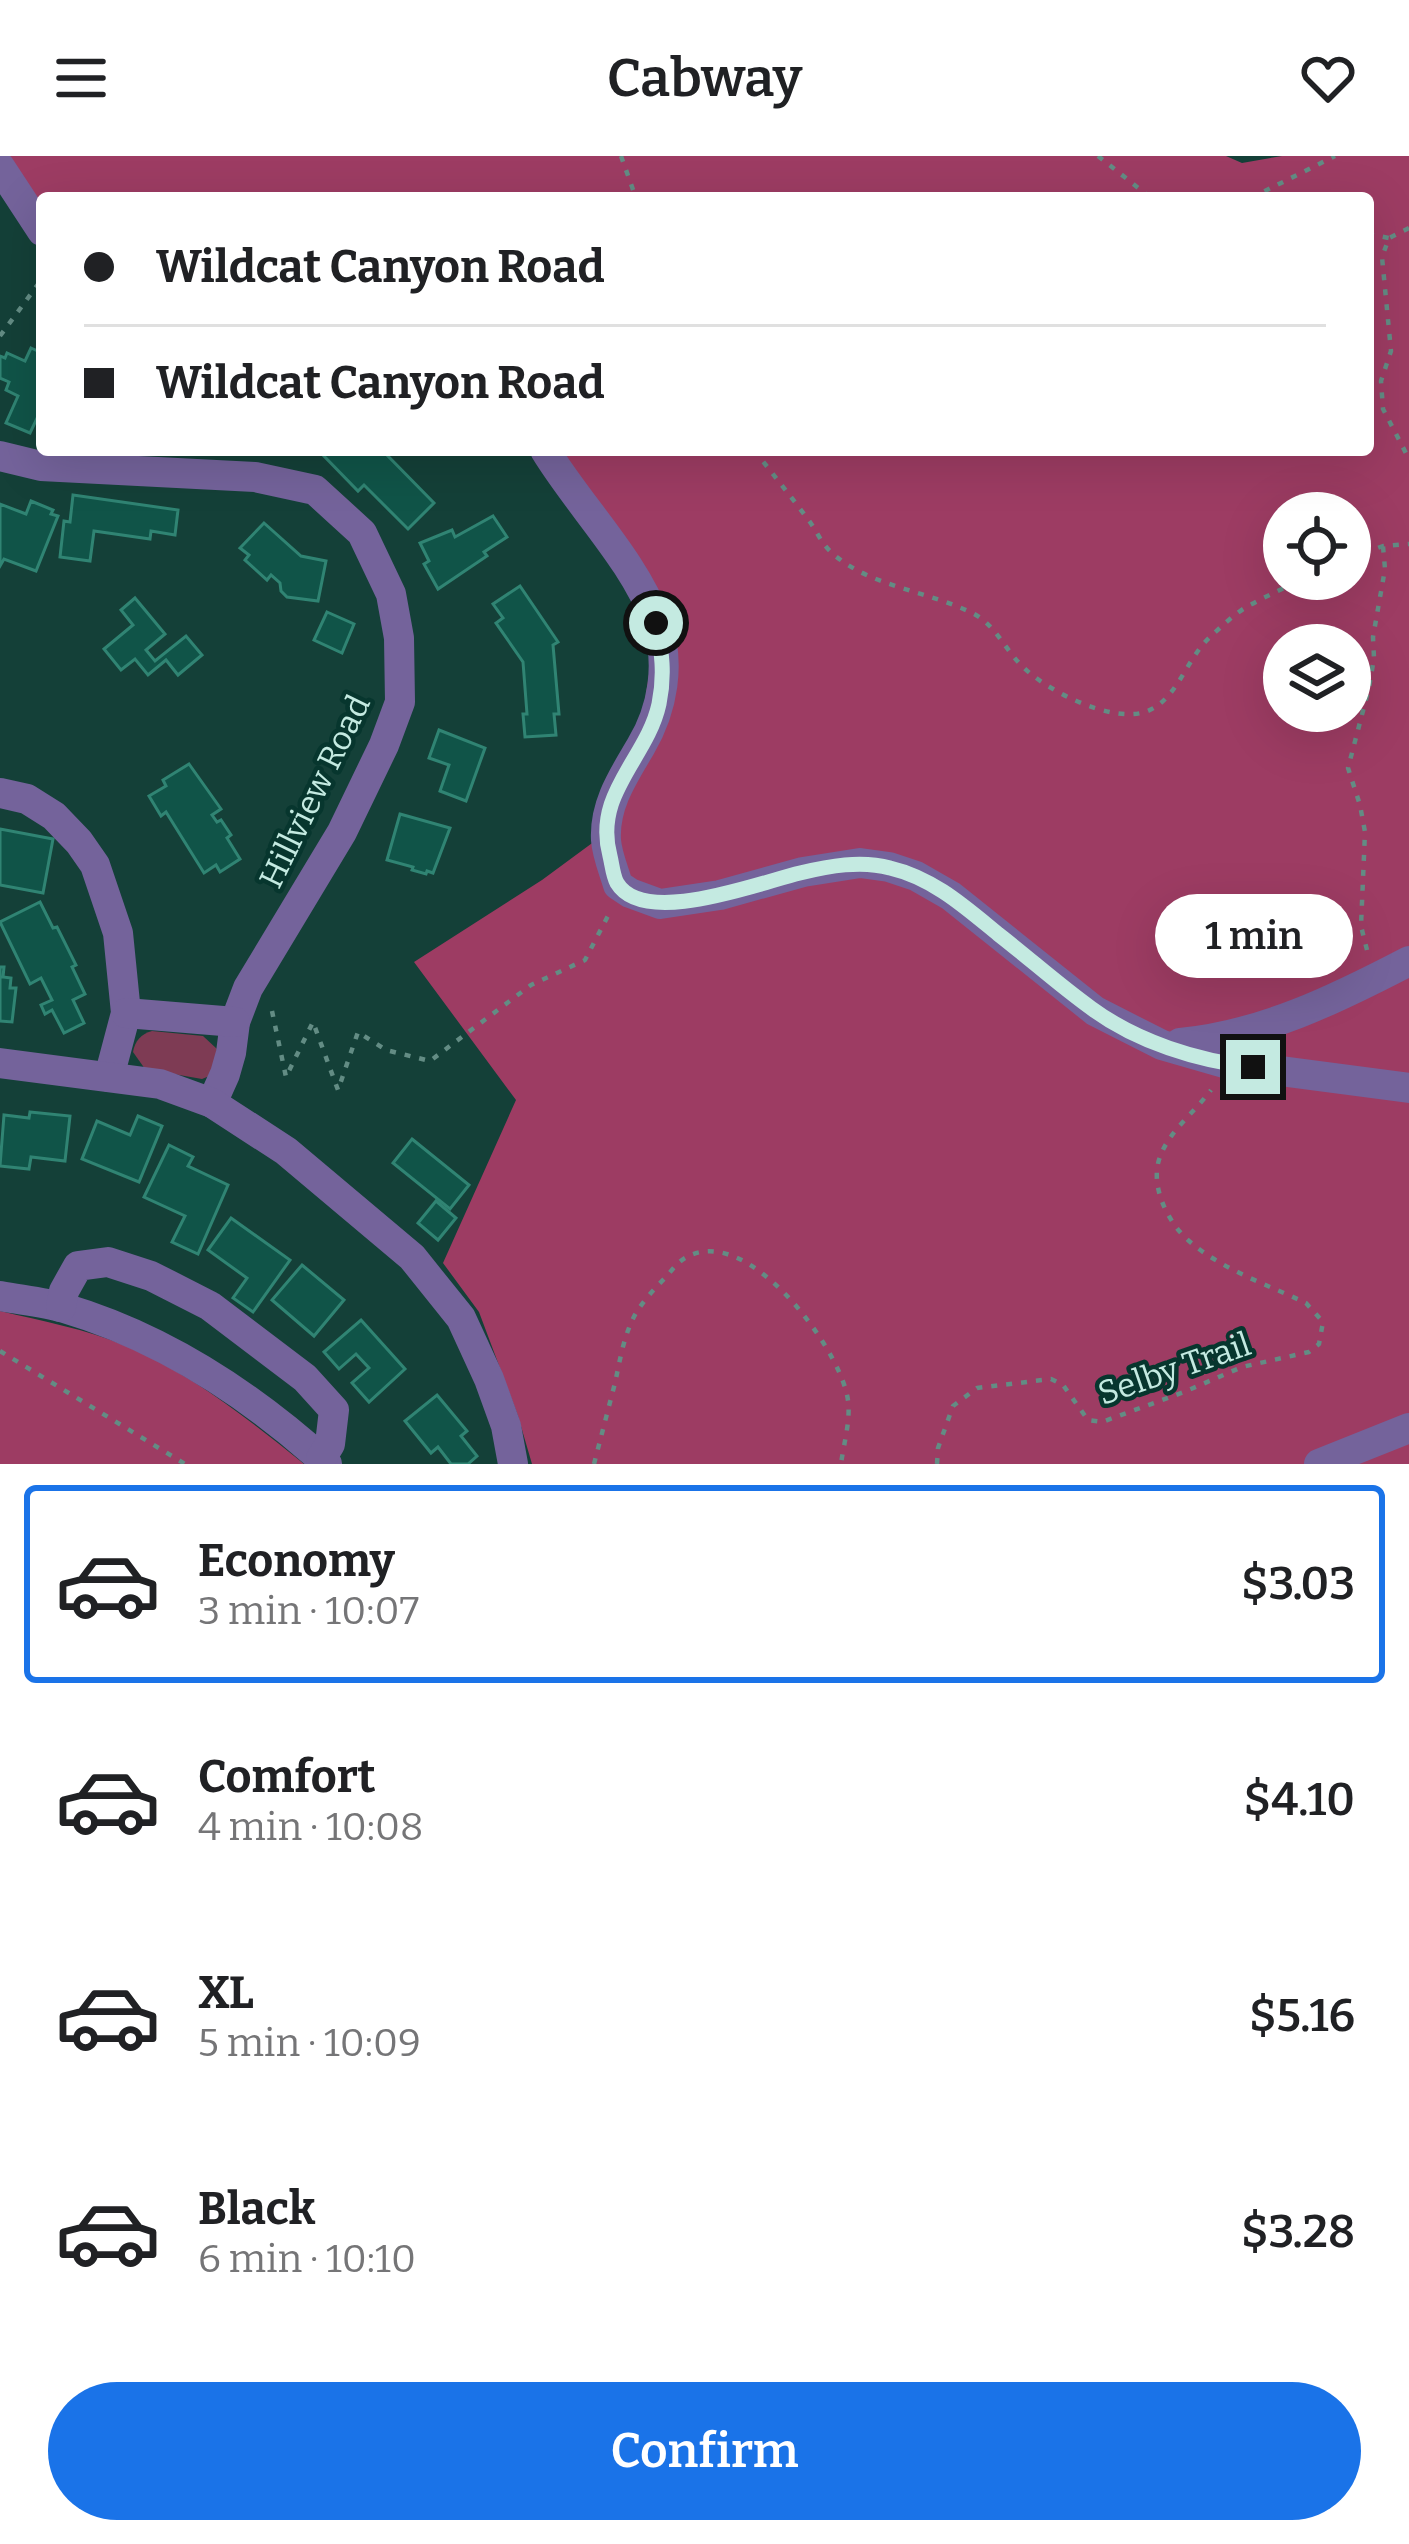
<!DOCTYPE html>
<html lang="en">
<head>
<meta charset="utf-8">
<style>
	:root { --surface:#fff; --page:#f6f6f6; --text:#202124; --muted:#757577; --line:#e0e0e0; --accent:#1a73e8 }
	body { margin:0; font-family:Bitter,serif; background:var(--page); color:var(--text); height:100vh; display:flex; flex-direction:column; font-size:45px; white-space:nowrap }
	* { box-sizing:border-box; margin:0 }
	p { font-size:39px; color:var(--muted) }
	.icon { flex:none; width:66px; height:66px; fill:none; stroke:currentColor; stroke-width:2; stroke-linecap:round; stroke-linejoin:round }
	.map { position:relative; height:1308px; overflow:hidden }
	.details { display:flex; flex-direction:column; background:var(--surface); flex:1 }
	.details>* { flex:none }
	.top-card { position:absolute; left:36px; top:36px; width:1338px; height:264px; border-radius:12px; box-shadow:0 12px 48px #0002; display:grid; align-content:center; height:264px; padding:0 48px; background:var(--surface) }
	.fabs { position:absolute; left:1263px; top:336px; display:grid; gap:24px }
	.fabs a { display:grid; place-items:center; width:108px; height:108px; border-radius:50%; background:var(--surface); box-shadow:0 12px 48px #0002; font-size:60px }
	.end { position:absolute; width:54px; height:54px; margin:-27px; border:15px solid #c4eae1; background:#111; box-shadow:0 0 0 6px #111 }
	.from { border-radius:50% }
	.bubble { position:absolute; height:84px; border-radius:42px; background:var(--surface); box-shadow:0 12px 48px #0002; font-size:39px; font-weight:600; line-height:84px; text-align:center }
	.top-card b { display:flex; align-items:center; gap:42px; height:114px; font-size:45px }
	.top-card b+b { border-top:3px solid var(--line) }
	.top-card i { width:30px; height:30px; background:var(--text) }
	ul { padding:21px 0 0; list-style:none }
	li { display:flex; align-items:center; gap:36px; height:198px; margin:0 24px 18px; padding:0 24px; border:6px solid transparent; border-radius:12px }
	li div { flex:1 }
	li b { display:block; font-size:45px }
	li em { font-style:normal; font-weight:600 }
	li.on { border-color:var(--accent) }
	li>.icon { width:108px; height:108px; stroke-width:1.5 }
	.cta { display:flex; gap:24px; margin-top:auto; padding:24px 48px }
	.cta a { flex:1; height:138px; border-radius:72px; background:var(--accent); color:#fff; font-size:48px; font-weight:600; line-height:138px; text-align:center }
	header { display:flex; justify-content:space-between; align-items:center; height:156px; padding:0 48px; background:var(--surface); font-size:54px; font-weight:600 }
	.map>svg:first-child { display:block }
</style>
</head>
<body>
<header><svg class="icon" aria-label="menu" viewBox="0 0 24 24"><path d="M4 6h16M4 12h16M4 18h16"/></svg>Cabway<svg class="icon" aria-label="heart" viewBox="0 0 24 24"><path d="M12 20l-8-8c-3-5 5-10 8-4 3-6 11-1 8 4z"/></svg></header>
<div class="map">
<svg width="1409" height="1308" viewBox="0 0 1409 1308">
	<rect width="100%" height="100%" fill="#144038"/>
	<path fill="#7e3b54" d="M152,875L203,880L217,893L212,919L202,923L145,913L133,896C135,885 141,878 152,875Z"/>
	<g fill="#9d3c63" fill-rule="evenodd">
		<path d="M0,0H1226L1242,7L1282,0H1409V1308H532L518,1260L479,1156L443,1107L516,944L414,806L542,724L599,682L637,597L657,466L543,294H1368V42H42V75ZM1284,357H1350V423H1284ZM1284,489H1350V555H1284Z"/>
		<path d="M0,1155C42,1165 86,1173 126,1190C192,1218 248,1263 304,1308H0Z"/>
	</g>
	<g fill="#105448" stroke="#308473" stroke-width="3">
		<path d="M31,192L42,197V257L40,256L30,277L6,267L18,240L6,234L9,226L0,222V200L5,202L7,197L25,205Z"/>
		<path d="M326,294H382L434,347L408,373L364,329L358,335L322,298Z"/>
		<path d="M73,339L178,354L175,379L151,375L150,383L94,375L90,405L60,401L64,365L70,366Z"/>
		<path d="M31,345L53,354L51,358L58,360L36,415L4,403L0,410V348L26,358Z"/>
		<path d="M493,360L507,381L484,396L487,400L438,433L424,408L429,405L420,387L452,374L455,381Z"/>
		<path d="M264,367L301,400L326,405L318,445L287,441L281,435L280,427L271,419L267,424L245,404L249,399L240,392Z"/>
		<path d="M520,430L558,486L553,489L559,558H554L556,579L525,581L523,558H527L523,506L496,467L503,462L493,448Z"/>
		<path d="M135,442L165,478L146,494L155,505L186,480L202,499L178,519L166,504L148,519L135,503L121,514L104,493L133,469L121,454Z"/>
		<path d="M327,456L354,468L342,497L314,484Z"/>
		<path d="M439,574L485,592L466,645L440,635L449,609L429,602Z"/>
		<path d="M189,608L221,653L212,659L217,666L221,664L231,679L227,682L240,703L220,716L216,709L204,717L166,656L161,660L149,640L166,630L163,624Z"/>
		<path d="M400,658L450,672L433,717L427,715L426,718L412,714L413,711L387,704Z"/>
		<path d="M0,673L53,683L43,737L0,729Z"/>
		<path d="M40,746L53,772L57,771L76,809L72,811L85,838L73,844L84,867L64,877L52,854L45,858L41,849L52,844L41,822L30,828L0,766Z"/>
		<path d="M0,811H4L3,821L11,822L10,832H16L12,866L0,865Z"/>
		<path d="M30,956L70,960L65,1005L31,1001L29,1013L0,1010L4,959L29,962Z"/>
		<path d="M138,960L162,970L139,1026L82,1003L97,965L130,979Z"/>
		<path d="M412,983L469,1029L450,1053L393,1007Z"/>
		<path d="M169,989L193,1001L188,1010L228,1029L198,1098L172,1086L185,1060L144,1041Z"/>
		<path d="M436,1045L456,1062L438,1084L418,1067Z"/>
		<path d="M231,1062L290,1104L253,1156L233,1142L247,1122L208,1094Z"/>
		<path d="M302,1109L344,1144L314,1180L272,1144Z"/>
		<path d="M361,1164L405,1213L369,1246L352,1227L369,1212L356,1198L339,1213L324,1196Z"/>
		<path d="M437,1239L467,1275L461,1280L477,1300L468,1308H451L438,1291L431,1297L405,1265Z"/>
	</g>
	<g fill="none" stroke-linecap="round" stroke-linejoin="round">
		<g stroke="#638c84" stroke-width="4.5" stroke-dasharray="6 9" stroke-linecap="butt">
			<path d="M621,0L636,42"/>
			<path d="M1098,0L1151,42"/>
			<path d="M1251,42L1335,0"/>
			<path d="M1409,72L1389,82L1382,101L1391,195L1381,225L1383,253L1409,303"/>
			<path d="M1368,78L1389,82"/>
			<path d="M0,180L42,123"/>
			<path d="M754,294C773,318 792,342 810,366C817,376 822,388 831,396C869,431 926,434 972,457C995,468 1004,492 1021,509C1045,534 1110,567 1145,556C1177,545 1185,505 1209,482C1221,471 1237,455 1252,448C1268,439 1284,433 1300,423"/>
			<path d="M1350,402L1383,390L1409,388"/>
			<path d="M1367,794L1361,770L1365,676L1360,649L1348,612L1369,532L1374,502L1373,481L1385,413L1383,390"/>
			<path d="M272,855L286,921L313,866L338,934L358,876L386,894L430,905L531,829L585,804L611,754"/>
			<path d="M0,1195L185,1308"/>
			<path d="M594,1308C601,1281 608,1254 615,1227C620,1204 624,1178 636,1157C644,1144 655,1132 666,1121C672,1114 678,1106 685,1102C745,1066 833,1184 846,1235C853,1258 844,1285 841,1308"/>
			<path d="M937,1308L938,1292L953,1250L977,1232L1051,1223L1063,1229L1088,1264L1102,1266L1184,1236L1242,1211L1309,1196L1319,1188L1323,1166L1306,1147C1268,1129 1221,1113 1189,1085C1168,1067 1149,1029 1160,1001C1169,975 1195,956 1211,934"/>
		</g>
		<g stroke="#74639b" stroke-width="30">
			<path d="M0,11L42,75"/>
			<path d="M545,294C579,350 634,404 656,465C671,507 663,553 641,590C624,619 604,648 606,684C607,699 614,715 618,729L630,737L660,748L720,739L803,716L860,707L889,711L916,720L951,740L1095,855L1162,889L1228,908L1409,932"/>
			<path d="M0,300L41,310L255,321L315,334L362,377L391,438L399,482L400,546L384,589L342,676L248,832L235,866L231,897L225,918L212,947"/>
			<path d="M0,637L27,643L54,660L79,686L95,709L118,777L126,857L109,921"/>
			<path d="M126,857L235,866"/>
			<path d="M1180,887C1263,879 1336,843 1409,805"/>
			<path d="M0,907L160,928L212,947L286,995L412,1101L461,1162L489,1223L506,1270L513,1308"/>
			<path d="M0,1140C21,1144 44,1146 64,1152C162,1181 252,1240 327,1308"/>
			<path d="M61,1151L64,1135L78,1110L108,1106L151,1120L210,1150L305,1222L334,1254L330,1288L321,1303"/>
			<path d="M1319,1308L1409,1272"/>
		</g>
	</g>
	<g fill="none" stroke-linecap="round" stroke-linejoin="round">
		<path stroke="#c4eae1" stroke-width="15" d="M656,467C662,495 665,519 659,548C647,603 593,637 610,700C612,708 613,720 617,727C644,772 761,726 800,717C829,710 861,704 890,712C933,722 965,751 998,778C1029,802 1059,829 1091,852C1137,886 1198,905 1253,911"/>
	</g>
	<g text-anchor="middle" stroke-width="9" stroke-linejoin="round" paint-order="stroke">
		<g font-size="33" fill="#c4eae1" stroke="#07362e">
			<text transform="translate(314 635) rotate(-64)" y="12">Hillview Road</text>
			<text transform="translate(1174 1212) rotate(-19)" y="12">Selby Trail</text>
		</g>
	</g>
</svg>
<div class="fabs">
<a><svg class="icon" aria-label="locate" viewBox="0 0 24 24"><circle cx="12" cy="12" r="6"/><path d="M12 2v4M12 18v4M2 12h4M18 12h4"/></svg></a>
<a><svg class="icon" aria-label="layers" viewBox="0 0 24 24"><path d="M12 4l9 5-9 5-9-5zM3 14l9 5 9-5"/></svg></a>
</div>
<i class="end from" style="left:656px;top:467px"></i>
<i class="end" style="left:1253px;top:911px"></i>
<div class="bubble" style="left:1155px;top:738px;width:198px">1 min</div>
<div class="top-card">
<b><i class="from"></i>Wildcat Canyon Road</b>
<b><i></i>Wildcat Canyon Road</b>
</div>
</div>
<section class="details">
<ul>
<li class="on"><svg class="icon" aria-label="car" viewBox="0 0 24 24"><path d="M5 17H2v-5l4-1 3-4h7l3 4 3 1v5h-3M9 17h6M6 11h13"/><circle cx="7" cy="17" r="2"/><circle cx="17" cy="17" r="2"/></svg><div><b>Economy</b><p>3 min · 10:07</p></div><em>$3.03</em></li>
<li><svg class="icon" aria-label="car" viewBox="0 0 24 24"><path d="M5 17H2v-5l4-1 3-4h7l3 4 3 1v5h-3M9 17h6M6 11h13"/><circle cx="7" cy="17" r="2"/><circle cx="17" cy="17" r="2"/></svg><div><b>Comfort</b><p>4 min · 10:08</p></div><em>$4.10</em></li>
<li><svg class="icon" aria-label="car" viewBox="0 0 24 24"><path d="M5 17H2v-5l4-1 3-4h7l3 4 3 1v5h-3M9 17h6M6 11h13"/><circle cx="7" cy="17" r="2"/><circle cx="17" cy="17" r="2"/></svg><div><b>XL</b><p>5 min · 10:09</p></div><em>$5.16</em></li>
<li><svg class="icon" aria-label="car" viewBox="0 0 24 24"><path d="M5 17H2v-5l4-1 3-4h7l3 4 3 1v5h-3M9 17h6M6 11h13"/><circle cx="7" cy="17" r="2"/><circle cx="17" cy="17" r="2"/></svg><div><b>Black</b><p>6 min · 10:10</p></div><em>$3.28</em></li>
</ul>
<div class="cta"><a>Confirm</a></div>
</section>
</body>
</html>
